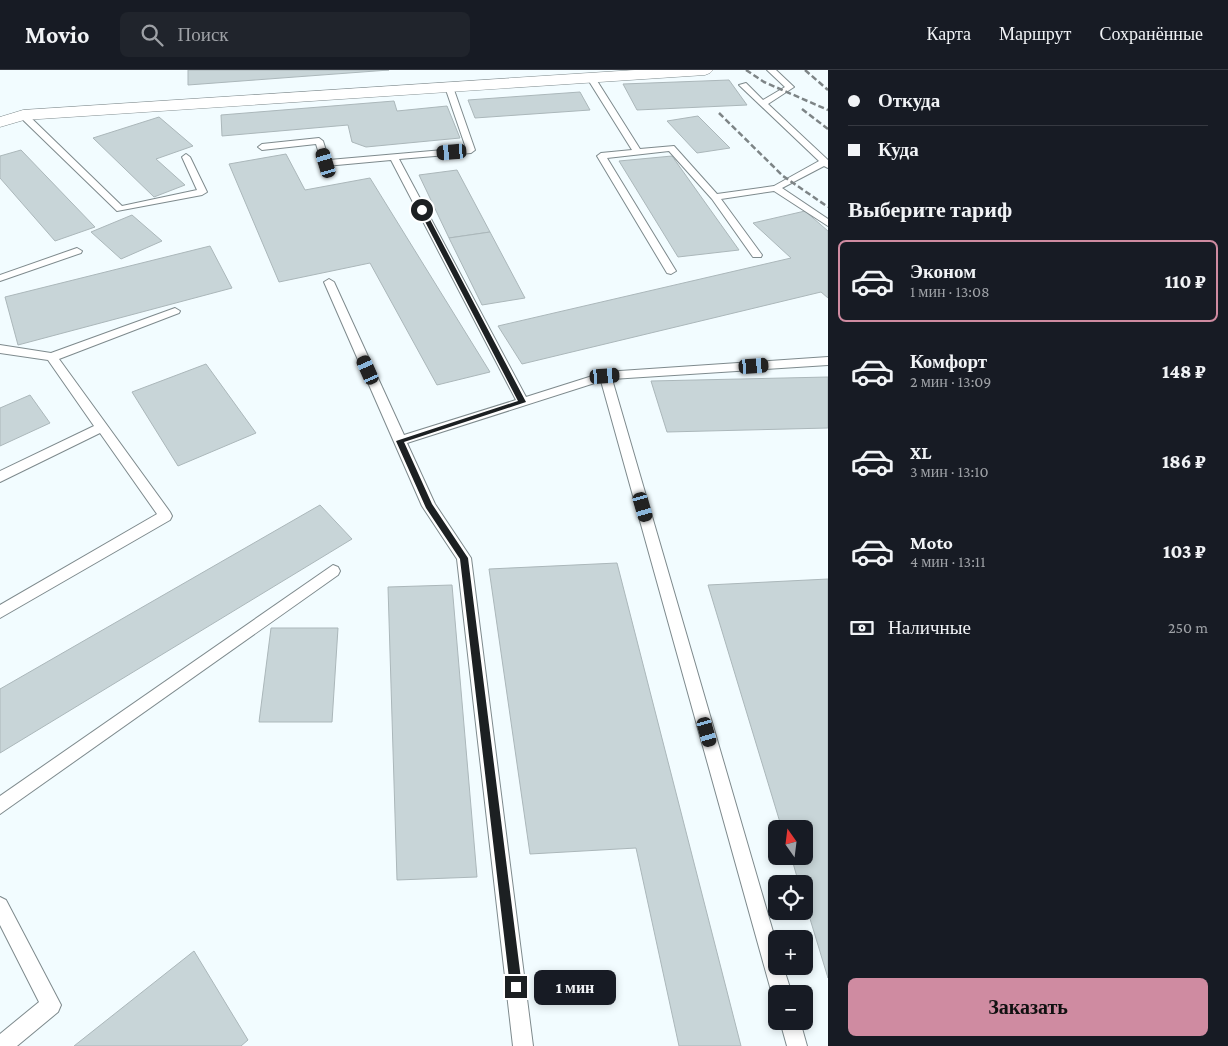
<!DOCTYPE html>
<html lang="ru">
<head>
<meta charset="utf-8">
<style>
	:root { --surface:#171b24; --page:#20242c; --text:#f1f3f6; --muted:#9ea1a6; --line:#363941; --accent:#cf8ba1 }
	body { margin:0; font-family:"Crimson Pro",serif; background:var(--page); color:var(--text); height:100vh; display:flex; flex-direction:column; font-size:19px; white-space:nowrap }
	* { box-sizing:border-box; margin:0 }
	p { font-size:16px; color:var(--muted) }
	.icon { flex:none; width:28px; height:28px; fill:none; stroke:currentColor; stroke-width:2; stroke-linecap:round; stroke-linejoin:round }
	.map { position:relative; flex:1; overflow:hidden }
	.panel { display:flex; flex-direction:column; background:var(--surface); width:400px }
	.panel>* { flex:none }
	.banner { display:grid; align-content:center; height:110px; padding:0 20px; background:var(--surface) }
	.needle { width:32px; rotate:346deg }
	.controls { position:absolute; left:768px; top:750px; display:grid; gap:10px }
	.controls a { display:grid; place-items:center; width:45px; height:45px; border-radius:8px; background:var(--surface); box-shadow:0 2px 8px #0003; font-size:25px }
	.end { position:absolute; width:22px; height:22px; margin:-11px; border:6px solid #1c2022; background:#fff; box-shadow:0 0 0 2px #fff }
	.from { border-radius:50% }
	.bubble { position:absolute; height:35px; border-radius:8px; background:var(--surface); box-shadow:0 2px 8px #0003; font-size:16px; font-weight:800; line-height:35px; text-align:center }
	.car { position:absolute; width:15px; height:30px; margin:-15px -8px; border-radius:6px; box-shadow:0 0 4px 1px #0007; background:linear-gradient(#222 24%,#8ab4d8 0 40%,#222 0 76%,#8ab4d8 0 86%,#222 0) }
	.banner b { display:flex; align-items:center; gap:18px; height:48px; font-size:19px }
	.banner b+b { border-top:1px solid var(--line) }
	.banner i { width:12px; height:12px; background:var(--text) }
	ul { padding:0; list-style:none }
	li { display:flex; align-items:center; gap:15px; height:82px; margin:0 10px 8px; padding:0 10px; border:2px solid transparent; border-radius:8px }
	li div { flex:1 }
	li b { display:block; font-size:19px }
	li em { font-style:normal; font-weight:800 }
	li.active { border-color:var(--accent) }
	li>.icon { width:45px; height:45px; stroke-width:1.5 }
	h2 { padding:0 20px; font-size:22px; line-height:60px }
	.pay { display:flex; align-items:center; gap:12px; height:55px; padding:0 20px; font-size:19px }
	.pay p { margin-inline-start:auto }
	.action { display:flex; gap:10px; margin-top:auto; padding:10px 20px }
	.action a { flex:1; height:58px; border-radius:8px; background:var(--accent); color:#111; font-size:20px; font-weight:800; line-height:58px; text-align:center }
	header { display:flex; align-items:center; gap:30px; box-sizing:border-box; height:70px; padding:0 25px; background:var(--surface); border-bottom:1px solid var(--line) }
	header strong { font-size:24px }
	nav { display:flex; gap:28px; margin-inline-start:auto; font-size:18px }
	.search { width:350px; height:45px; background:var(--page); display:flex; align-items:center; gap:12px; box-sizing:border-box; padding:0 18px; border-radius:8px; color:var(--muted); font-size:19px }
	main { display:flex; flex:1; min-height:0 }
	.map>svg:first-child { display:block }
</style>
</head>
<body>
<header>
<strong>Movio</strong>
<div class="search"><svg class="icon" aria-label="search" viewBox="0 0 24 24"><circle cx="10" cy="10" r="6"/><path d="M15 15l6 6"/></svg>Поиск</div>
<nav><a>Карта</a><a>Маршрут</a><a>Сохранённые</a></nav>
</header>
<main>
<div class="map">
<svg width="828" height="976" viewBox="0 0 828 976">
	<rect width="100%" height="100%" fill="#f2fcff"/>
	<g fill="#c8d5d8" stroke="#abb7ba">
		<path d="M188,0H389L188,15Z"/>
		<path d="M729,10L747,35L637,40L623,14Z"/>
		<path d="M580,22L590,40L475,48L468,30Z"/>
		<path d="M394,31L397,41L447,36L460,68L366,77L352,72L348,55L222,66L221,45Z"/>
		<path d="M698,46L730,78L697,83L667,51Z"/>
		<path d="M159,47L193,76L156,89L185,115L154,127L93,68Z"/>
		<path d="M21,80L95,157L55,171L0,108V86Z"/>
		<path d="M286,84L305,120L370,108L490,302L437,315L370,193L279,212L229,94Z"/>
		<path d="M672,86L739,180L678,187L619,91Z"/>
		<path d="M457,100L490,162L449,168L419,105Z"/>
		<path d="M805,141L828,161V228L821,222L522,294L498,256L791,188L753,153Z"/>
		<path d="M132,145L162,171L121,189L91,162Z"/>
		<path d="M490,162L525,228L482,235L449,168Z"/>
		<path d="M210,176L232,218L18,275L5,227Z"/>
		<path d="M206,294L256,363L178,396L132,322Z"/>
		<path d="M828,307V358L667,362L651,311Z"/>
		<path d="M30,325L50,353L0,376V338Z"/>
		<path d="M320,435L352,469L0,683V619Z"/>
		<path d="M617,493L741,976H679L636,778L530,784L489,499Z"/>
		<path d="M828,509V908L804,829V814H799L791,786H804V759H782L708,515Z"/>
		<path d="M452,515L477,807L397,810L388,517Z"/>
		<path d="M271,558H338L332,652H259Z"/>
		<path d="M194,881L248,970L241,976H74Z"/>
	</g>
	<g fill="none" stroke-linecap="round" stroke-linejoin="round">
		<g stroke="#7e8a8d" stroke-width="2">
			<g id="service">
				<path d="M767,0H776L794,17L768,34L828,90V98L824,96L782,118L828,149V156L774,121L721,129L762,185L761,187H753L712,129L669,81L607,88L676,201L671,204L667,203L597,86L601,83L632,80L587,8L594,6L640,79L674,76L717,124L774,116L819,91L739,15L746,13L763,30L785,17Z"/>
				<path d="M446,15L453,17L475,80L471,83L399,89L526,327L605,302L828,287V295L612,309L776,872V896H783L792,924H776V931L772,924L601,311L407,373L435,434L471,488L533,976H513L457,489L422,436L324,212L329,209L334,212L404,365L516,330L391,90L326,96L322,93L316,74L262,80L258,77L262,74L319,68L323,71L329,90L466,78L445,17Z"/>
				<path d="M20,43H26L122,136L197,120L182,87L186,84L190,87L207,122L202,125L117,141L20,47Z"/>
				<path d="M77,178L82,181L81,183L0,211V205Z"/>
				<path d="M175,238L180,241L179,243L59,289L170,442L172,446L170,450L0,548V535L157,444L100,363L0,412V401L94,356L48,290L0,283V275L51,283Z"/>
				<path d="M333,495L338,497L340,501L338,505L0,744V726Z"/>
				<path d="M0,827L6,830L61,935L58,942L17,976H0V964L39,932L0,855Z"/>
				<path d="M780,951H800L807,976H787Z"/>
			</g>
		</g>
		<g stroke="#7e8a8d" stroke-width="1">
			<path id="minor" d="M635,0H713L710,3L705,5L24,50L0,57V47L23,40Z"/>
		</g>
		<use href="#service" fill="#fff" fill-rule="evenodd"/>
		<use href="#minor" fill="#fff" fill-rule="evenodd"/>
		<g stroke="#7d8486" stroke-width="2.5" stroke-dasharray="6 3" stroke-linecap="butt">
			<path d="M746,0L764,12L828,40"/>
			<path d="M805,0L828,20"/>
			<path d="M802,39L828,59"/>
			<path d="M719,43L783,106L828,137"/>
		</g>
	</g>
	<path fill="#1c2022" d="M422,138L425,140L526,332L404,372L432,434L468,488L522,917L520,921L516,923L512,921L510,917L460,489L426,438L396,371L518,331L419,140Z"/>
</svg>
<div class="controls">
<a><svg class="needle" viewBox="-14 -14 28 28"><path d="M0-13l5 13h-10z" fill="#e53935"/><path d="M0 13l5-13h-10z" fill="#9ea1a6"/></svg></a>
<a><svg class="icon" aria-label="locate" viewBox="0 0 24 24"><circle cx="12" cy="12" r="6"/><path d="M12 2v4M12 18v4M2 12h4M18 12h4"/></svg></a>
<a>+</a>
<a>−</a>
</div>
<i class="end from" style="left:422px;top:140px"></i>
<i class="end" style="left:516px;top:917px"></i>
<div class="bubble" style="left:534px;top:900px;width:82px">1 мин</div>
<i class="car" style="left:452px;top:82px;rotate:265deg"></i>
<i class="car" style="left:326px;top:93px;rotate:343deg"></i>
<i class="car" style="left:754px;top:296px;rotate:86deg"></i>
<i class="car" style="left:368px;top:300px;rotate:336deg"></i>
<i class="car" style="left:605px;top:306px;rotate:86deg"></i>
<i class="car" style="left:643px;top:437px;rotate:164deg"></i>
<i class="car" style="left:707px;top:662px;rotate:164deg"></i>
</div>
<section class="panel">
<div class="banner">
<b><i class="from"></i>Откуда</b>
<b><i></i>Куда</b>
</div>
<h2>Выберите тариф</h2>
<ul>
<li class="active"><svg class="icon" aria-label="car" viewBox="0 0 24 24"><path d="M5 17H2v-5l4-1 3-4h7l3 4 3 1v5h-3M9 17h6M6 11h13"/><circle cx="7" cy="17" r="2"/><circle cx="17" cy="17" r="2"/></svg><div><b>Эконом</b><p>1 мин · 13:08</p></div><em>110 ₽</em></li>
<li><svg class="icon" aria-label="car" viewBox="0 0 24 24"><path d="M5 17H2v-5l4-1 3-4h7l3 4 3 1v5h-3M9 17h6M6 11h13"/><circle cx="7" cy="17" r="2"/><circle cx="17" cy="17" r="2"/></svg><div><b>Комфорт</b><p>2 мин · 13:09</p></div><em>148 ₽</em></li>
<li><svg class="icon" aria-label="car" viewBox="0 0 24 24"><path d="M5 17H2v-5l4-1 3-4h7l3 4 3 1v5h-3M9 17h6M6 11h13"/><circle cx="7" cy="17" r="2"/><circle cx="17" cy="17" r="2"/></svg><div><b>XL</b><p>3 мин · 13:10</p></div><em>186 ₽</em></li>
<li><svg class="icon" aria-label="car" viewBox="0 0 24 24"><path d="M5 17H2v-5l4-1 3-4h7l3 4 3 1v5h-3M9 17h6M6 11h13"/><circle cx="7" cy="17" r="2"/><circle cx="17" cy="17" r="2"/></svg><div><b>Moto</b><p>4 мин · 13:11</p></div><em>103 ₽</em></li>
</ul>
<div class="pay"><svg class="icon" aria-label="cash" viewBox="0 0 24 24"><path d="M3 7h18v10H3z"/><circle cx="12" cy="12" r="2"/></svg>Наличные<p>250 m</p></div>
<div class="action"><a>Заказать</a></div>
</section>
</main>
</body>
</html>
